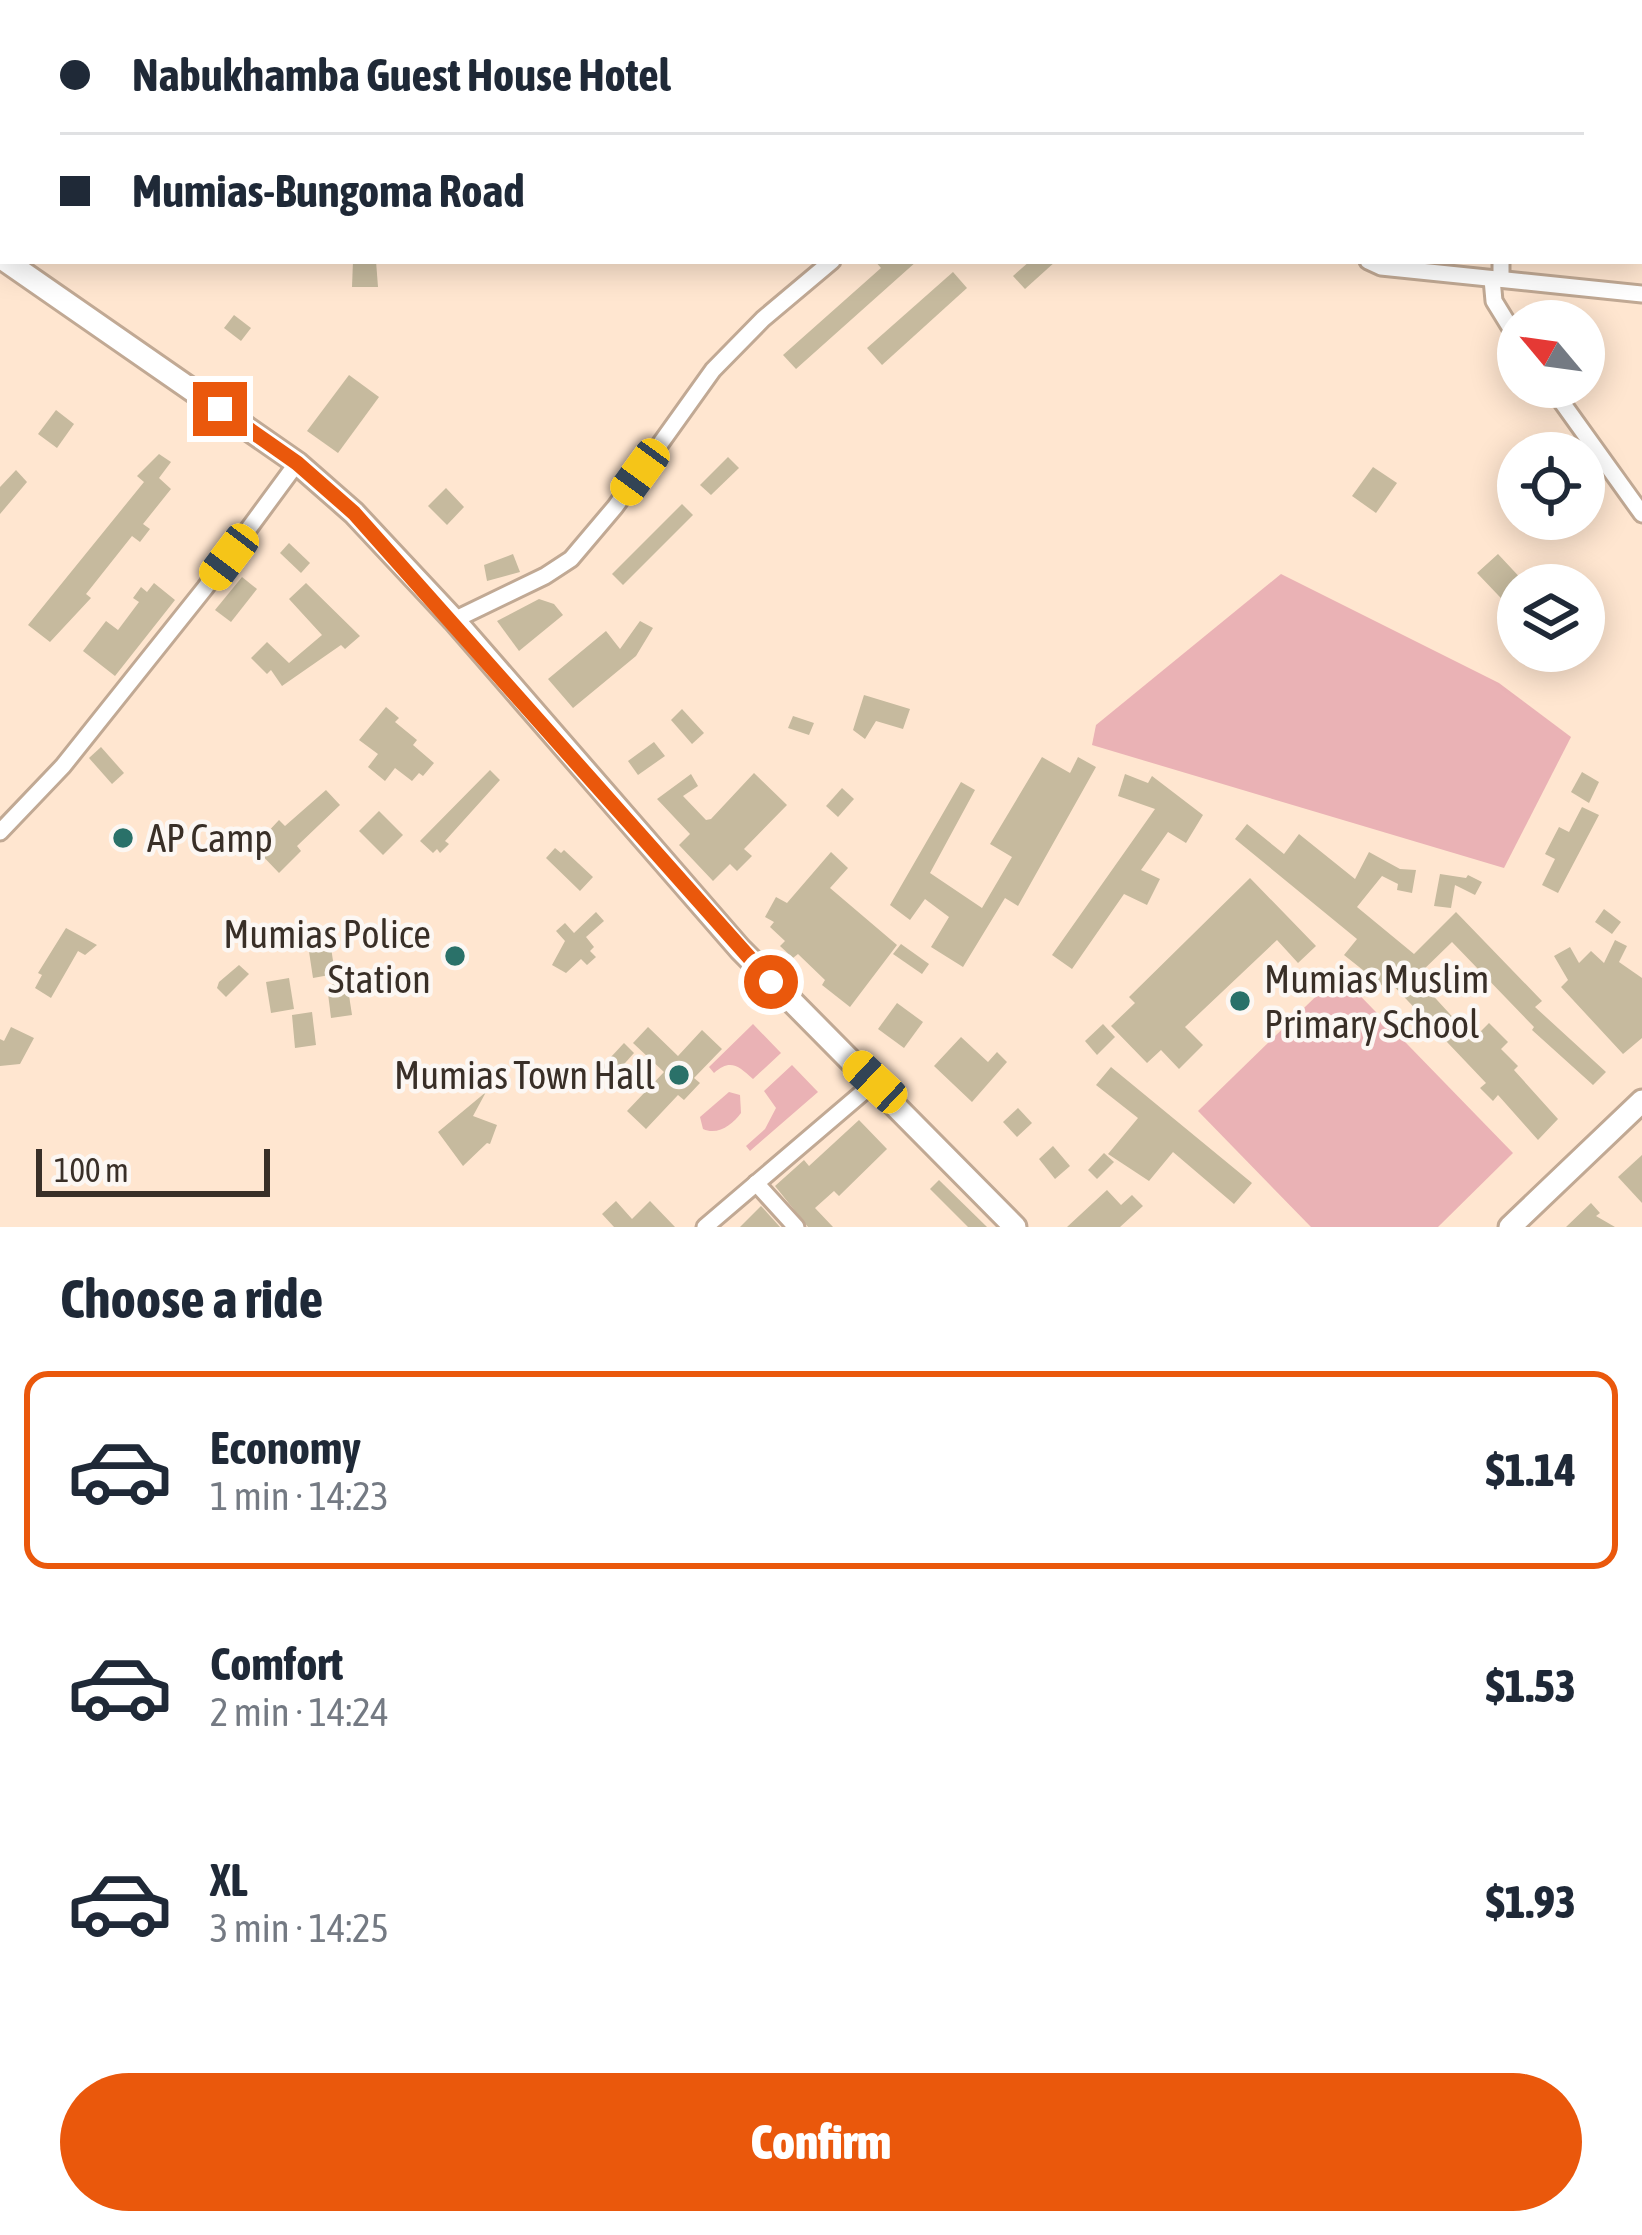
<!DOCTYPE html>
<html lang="en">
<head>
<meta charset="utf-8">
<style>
	:root { --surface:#fff; --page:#f6f6f7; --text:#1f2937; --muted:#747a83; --line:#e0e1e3; --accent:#ea580c }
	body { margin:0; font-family:"Asap Condensed",sans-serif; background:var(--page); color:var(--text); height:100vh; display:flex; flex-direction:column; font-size:45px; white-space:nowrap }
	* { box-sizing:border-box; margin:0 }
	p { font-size:39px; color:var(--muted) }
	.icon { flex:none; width:66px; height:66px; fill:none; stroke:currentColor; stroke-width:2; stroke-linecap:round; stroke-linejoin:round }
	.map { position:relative; height:1227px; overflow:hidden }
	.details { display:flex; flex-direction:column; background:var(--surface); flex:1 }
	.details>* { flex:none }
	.banner { position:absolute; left:0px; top:0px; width:1644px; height:264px; box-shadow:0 6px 30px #0003; display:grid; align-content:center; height:264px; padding:0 60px; background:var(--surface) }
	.needle { width:78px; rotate:299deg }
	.fabs { position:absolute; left:1497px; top:300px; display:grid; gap:24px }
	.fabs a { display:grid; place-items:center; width:108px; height:108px; border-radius:50%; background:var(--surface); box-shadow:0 6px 30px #0003; font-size:60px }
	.scale { position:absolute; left:36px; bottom:30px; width:234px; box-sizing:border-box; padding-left:12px; border:6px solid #392f27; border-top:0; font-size:33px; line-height:42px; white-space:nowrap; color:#392f27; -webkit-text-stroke:9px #fcf7f3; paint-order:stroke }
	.end { position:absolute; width:54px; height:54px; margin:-27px; border:15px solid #ea580c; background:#fff; box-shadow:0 0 0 6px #fff }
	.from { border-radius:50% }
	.car { position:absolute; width:36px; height:72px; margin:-36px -18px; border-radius:15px; box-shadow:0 0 9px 3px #0007; background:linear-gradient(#f5c518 24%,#345 0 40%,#f5c518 0 76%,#345 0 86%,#f5c518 0) }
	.banner b { display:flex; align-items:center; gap:42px; height:114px; font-size:45px }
	.banner b+b { border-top:3px solid var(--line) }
	.banner i { width:30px; height:30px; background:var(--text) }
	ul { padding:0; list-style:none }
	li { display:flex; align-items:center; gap:36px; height:198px; margin:0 24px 18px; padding:0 36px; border:6px solid transparent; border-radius:24px }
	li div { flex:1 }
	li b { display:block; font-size:45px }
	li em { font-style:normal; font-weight:800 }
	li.selected { border-color:var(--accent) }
	li>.icon { width:108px; height:108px; stroke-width:1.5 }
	h2 { padding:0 60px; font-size:54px; line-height:144px }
	.button { display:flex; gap:24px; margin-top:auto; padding:24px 60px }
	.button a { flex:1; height:138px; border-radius:72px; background:var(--accent); color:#fff; font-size:48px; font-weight:800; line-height:138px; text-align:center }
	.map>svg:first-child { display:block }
</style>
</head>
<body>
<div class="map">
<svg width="1642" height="1227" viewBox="0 0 1642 1227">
	<rect width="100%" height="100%" fill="#ffe6d0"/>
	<g fill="#eab2b5">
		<path d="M1281,574L1499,683L1571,737L1504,868L1092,745L1096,725Z"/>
		<path d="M1339,974L1513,1153L1438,1227H1311L1198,1111Z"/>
		<path d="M753,1024L781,1053L753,1079C739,1066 730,1058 714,1073L709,1067Z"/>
		<path d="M792,1065L818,1092L750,1151L746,1146L765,1129L776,1108L764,1091Z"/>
		<path d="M729,1092L740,1095L741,1113C733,1124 718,1136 703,1129L700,1117Z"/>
	</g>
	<g fill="#c6ba9e">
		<path d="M353,261H376L378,287H352Z"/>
		<path d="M875,261H917L796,369L783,355L881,268Z"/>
		<path d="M1030,261H1056L1025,289L1013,276Z"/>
		<path d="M953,272L967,288L882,365L867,348Z"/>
		<path d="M234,315L251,328L241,341L224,328Z"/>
		<path d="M349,375L379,397L338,453L307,431Z"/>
		<path d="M56,410L74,424L57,448L38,434Z"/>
		<path d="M159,454L171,462L159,478L171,489L143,524L150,529L140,542L132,536L86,594L91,598L50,642L28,625L144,482L137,476Z"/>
		<path d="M728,457L739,468L711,495L700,485Z"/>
		<path d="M1373,467L1397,483L1376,513L1352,496Z"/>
		<path d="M16,470L27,482L0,514V487Z"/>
		<path d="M446,488L464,507L447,525L428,506Z"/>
		<path d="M682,504L693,515L623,585L612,574Z"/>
		<path d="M289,543L310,563L301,573L280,553Z"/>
		<path d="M513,554L520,572L487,581L484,565Z"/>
		<path d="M1498,554L1527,585H1518V616L1477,573Z"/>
		<path d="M242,577L257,589L231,622L215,610Z"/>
		<path d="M154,583L175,600L115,676L83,651L106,621L118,630L139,602L133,598L141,587L147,592Z"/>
		<path d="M306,583L360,636L345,649L341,645L282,686L271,670L267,674L251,658L267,642L289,663L322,635L289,599Z"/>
		<path d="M539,599L554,604L563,615L519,651L497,621Z"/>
		<path d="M640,621L653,628L636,656L573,708L548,679L606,631L620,649Z"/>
		<path d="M864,695L910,709L903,729L876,721L865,739L853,730Z"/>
		<path d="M386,707L399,718L395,722L417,740L413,745L434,763L423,776L419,773L412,781L395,768L385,781L368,767L378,754L359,740Z"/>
		<path d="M682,709L704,733L692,744L671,720Z"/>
		<path d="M793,716L814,723L809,735L788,728Z"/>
		<path d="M654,742L665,756L638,775L628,761Z"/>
		<path d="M101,747L124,773L112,784L89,758Z"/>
		<path d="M1042,757L1070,773L1078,757L1096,767L1018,906L1005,898L963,967L931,947L949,917L925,899L910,920L890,905L961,782L975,790L930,873L982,908L1012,857L990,844Z"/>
		<path d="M490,770L500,780L445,841L449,844L440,853L437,849L433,853L420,841Z"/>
		<path d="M1582,772L1599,782L1589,803L1571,792Z"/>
		<path d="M754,773L787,805L744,849L752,856L737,871L730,864L713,881L679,845L690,834L657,799L691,774L698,786L683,796L706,820L711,819Z"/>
		<path d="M1125,774L1148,783L1152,776L1203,815L1186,843L1168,832L1141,870L1160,879L1147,905L1124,894L1072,969L1052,955L1155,809L1118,796Z"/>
		<path d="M842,788L854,799L838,817L826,806Z"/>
		<path d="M326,790L340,805L297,846L301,851L279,873L257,850L268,838L265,835L279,820L285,826Z"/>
		<path d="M1582,807L1599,815L1558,893L1542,885L1555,859L1545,854L1559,827L1569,832Z"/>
		<path d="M379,811L403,835L383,855L359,831Z"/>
		<path d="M1247,824L1284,854L1299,834L1355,879L1369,852L1400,869L1416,870L1412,893L1397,890L1398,884L1382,876L1357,907L1414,954L1456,912L1542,1001L1535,1007L1606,1072L1593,1085L1532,1030L1534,1027L1452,942L1416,977L1470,1036L1475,1031L1478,1034L1489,1023L1508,1042L1501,1049L1518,1066L1514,1070L1558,1119L1538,1140L1498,1095L1493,1101L1480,1088L1486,1083L1388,980L1383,986L1344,955L1357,939L1235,839Z"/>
		<path d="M555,848L561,853L564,850L593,877L580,891L546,858Z"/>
		<path d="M831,852L848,868L830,888L897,945L850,1007L822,985L825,980L798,954L793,958L780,946L785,941L770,927L774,922L765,917L776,897L787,903Z"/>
		<path d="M1440,874L1466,878L1468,875L1482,882L1475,895L1455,885L1451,908L1434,906Z"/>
		<path d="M1250,878L1316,946L1298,963L1277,940L1185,1027L1203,1045L1179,1069L1161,1050L1147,1063L1111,1026L1135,1003L1129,997Z"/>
		<path d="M1604,909L1621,922L1612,934L1595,922Z"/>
		<path d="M596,912L604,921L586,937L594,947L590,951L596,957L587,965L581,959L566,973L552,965L565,941L556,931L565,923L574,933Z"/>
		<path d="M66,928L97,945L85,955L78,951L51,998L35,988L42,975L38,973Z"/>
		<path d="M1615,940L1627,946L1619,962L1642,978V1038L1623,1054L1561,987L1568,980L1554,956L1570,947L1579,963L1591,951L1604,963Z"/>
		<path d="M330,941L335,974L313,978L308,945Z"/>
		<path d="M901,944L929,964L922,974L893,954Z"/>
		<path d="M239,965L249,974L226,997L217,988L219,982Z"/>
		<path d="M289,978L294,1009L271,1013L266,982Z"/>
		<path d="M347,982L352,1015L331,1018L327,985Z"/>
		<path d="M897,1003L923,1022L904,1048L878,1029Z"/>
		<path d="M312,1012L316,1045L295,1048L292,1015Z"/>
		<path d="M1103,1024L1115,1037L1097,1055L1085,1041Z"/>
		<path d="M11,1027L34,1038L20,1064L0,1066V1039L4,1041Z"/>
		<path d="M648,1027L678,1056L702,1030L722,1049L694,1078L700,1083L684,1100L678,1095L646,1129L627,1111L664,1072L633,1043Z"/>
		<path d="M961,1037L988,1062L997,1052L1007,1062L972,1102L934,1066Z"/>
		<path d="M624,1043L634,1053L608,1082L597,1072Z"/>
		<path d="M1111,1067L1252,1183L1234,1204L1173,1152L1149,1181L1108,1154L1138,1118L1096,1085Z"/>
		<path d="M486,1092L473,1116L497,1125L490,1144L487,1143L463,1166L438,1132Z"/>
		<path d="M1018,1108L1032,1123L1017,1137L1003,1122Z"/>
		<path d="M859,1120L887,1149L839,1196L834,1191L815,1208L833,1227H808L775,1186L804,1160L809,1166Z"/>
		<path d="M1053,1146L1070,1166L1055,1179L1039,1159Z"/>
		<path d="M1104,1153L1114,1162L1097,1179L1088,1170Z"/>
		<path d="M1642,1155V1203L1618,1177Z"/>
		<path d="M939,1180L987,1227H968L930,1189Z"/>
		<path d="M1107,1190L1121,1205L1132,1195L1143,1206L1120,1227H1067Z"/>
		<path d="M616,1201L632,1219L650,1201L675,1227H614L602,1214Z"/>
		<path d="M1591,1203L1600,1213L1596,1216L1615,1227H1566Z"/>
		<path d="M761,1206L780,1227H740Z"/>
	</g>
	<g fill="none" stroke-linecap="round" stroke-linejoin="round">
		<g stroke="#c1a994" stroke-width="21">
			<g id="street">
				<path d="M970,0L983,3"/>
				<path d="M1306,0V3"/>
				<path d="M1498,0V3"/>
				<path d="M926,3L927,0"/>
				<path d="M1368,261L1381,267L1642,294"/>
				<path d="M1501,261V279"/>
				<path d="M1492,279L1494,301L1518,340"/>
				<path d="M1551,387L1642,514"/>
				<path d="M454,620L545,576L571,559L615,507L713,370L763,319L832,261"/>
				<path d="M0,832L63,766L205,588L297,463"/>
				<path d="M756,1183L796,1227"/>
				<path d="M705,1227L875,1082"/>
			</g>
		</g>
		<g stroke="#c1a994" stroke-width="27">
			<g id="secondary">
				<path d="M6,261L297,463L354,513L454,620L740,949L1015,1227"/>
				<path d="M1510,1227L1642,1101"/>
			</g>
		</g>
		<use href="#street" stroke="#fff" stroke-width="15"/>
		<use href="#secondary" stroke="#fff" stroke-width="21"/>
	</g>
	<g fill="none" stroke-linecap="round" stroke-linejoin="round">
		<path stroke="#ea580c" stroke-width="15" d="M220,409L297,463L354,513L771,982"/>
	</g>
	<g fill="#2a7169" stroke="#fcf7f3" stroke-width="4.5">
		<circle cx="123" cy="838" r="12"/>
		<circle cx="455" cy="956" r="12"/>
		<circle cx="1240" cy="1001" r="12"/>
		<circle cx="679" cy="1075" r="12"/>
	</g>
	<g text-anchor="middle" stroke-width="9" stroke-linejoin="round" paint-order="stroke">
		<g font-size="39" fill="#392f27" stroke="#fcf7f3" text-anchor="start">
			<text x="147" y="852">AP Camp</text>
			<text x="431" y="948" text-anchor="end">Mumias Police<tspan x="431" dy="45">Station</tspan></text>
			<text x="1264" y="993">Mumias Muslim<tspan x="1264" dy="45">Primary School</tspan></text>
			<text x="655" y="1089" text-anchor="end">Mumias Town Hall</text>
		</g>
	</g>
</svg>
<div class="fabs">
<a><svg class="needle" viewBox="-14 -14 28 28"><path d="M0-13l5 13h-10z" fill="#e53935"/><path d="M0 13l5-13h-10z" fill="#747a83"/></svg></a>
<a><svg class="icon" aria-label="locate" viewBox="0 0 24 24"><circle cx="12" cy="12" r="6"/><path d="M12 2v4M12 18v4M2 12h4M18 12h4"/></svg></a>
<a><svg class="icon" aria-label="layers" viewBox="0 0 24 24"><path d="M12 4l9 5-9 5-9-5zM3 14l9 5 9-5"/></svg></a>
</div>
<div class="scale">100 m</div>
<i class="end from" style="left:771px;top:982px"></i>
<i class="end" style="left:220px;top:409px"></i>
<i class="car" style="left:640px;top:472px;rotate:216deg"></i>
<i class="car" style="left:229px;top:557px;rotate:217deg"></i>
<i class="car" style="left:875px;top:1082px;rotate:313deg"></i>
<div class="banner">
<b><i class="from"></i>Nabukhamba Guest House Hotel</b>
<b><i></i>Mumias-Bungoma Road</b>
</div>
</div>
<section class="details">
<h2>Choose a ride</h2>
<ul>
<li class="selected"><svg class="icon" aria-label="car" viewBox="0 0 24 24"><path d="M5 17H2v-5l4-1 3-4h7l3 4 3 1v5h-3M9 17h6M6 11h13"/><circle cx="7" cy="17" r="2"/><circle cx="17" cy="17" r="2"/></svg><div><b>Economy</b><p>1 min · 14:23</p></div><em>$1.14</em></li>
<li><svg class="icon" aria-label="car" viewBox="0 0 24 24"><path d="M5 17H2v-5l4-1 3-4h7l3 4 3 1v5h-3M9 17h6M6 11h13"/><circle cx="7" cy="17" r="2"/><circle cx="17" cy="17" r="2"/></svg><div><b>Comfort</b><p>2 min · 14:24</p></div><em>$1.53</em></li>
<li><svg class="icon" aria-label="car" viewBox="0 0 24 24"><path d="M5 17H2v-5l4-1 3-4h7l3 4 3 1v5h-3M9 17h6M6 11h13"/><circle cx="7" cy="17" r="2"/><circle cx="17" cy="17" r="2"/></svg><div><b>XL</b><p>3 min · 14:25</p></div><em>$1.93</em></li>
</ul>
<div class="button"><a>Confirm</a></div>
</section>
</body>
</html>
